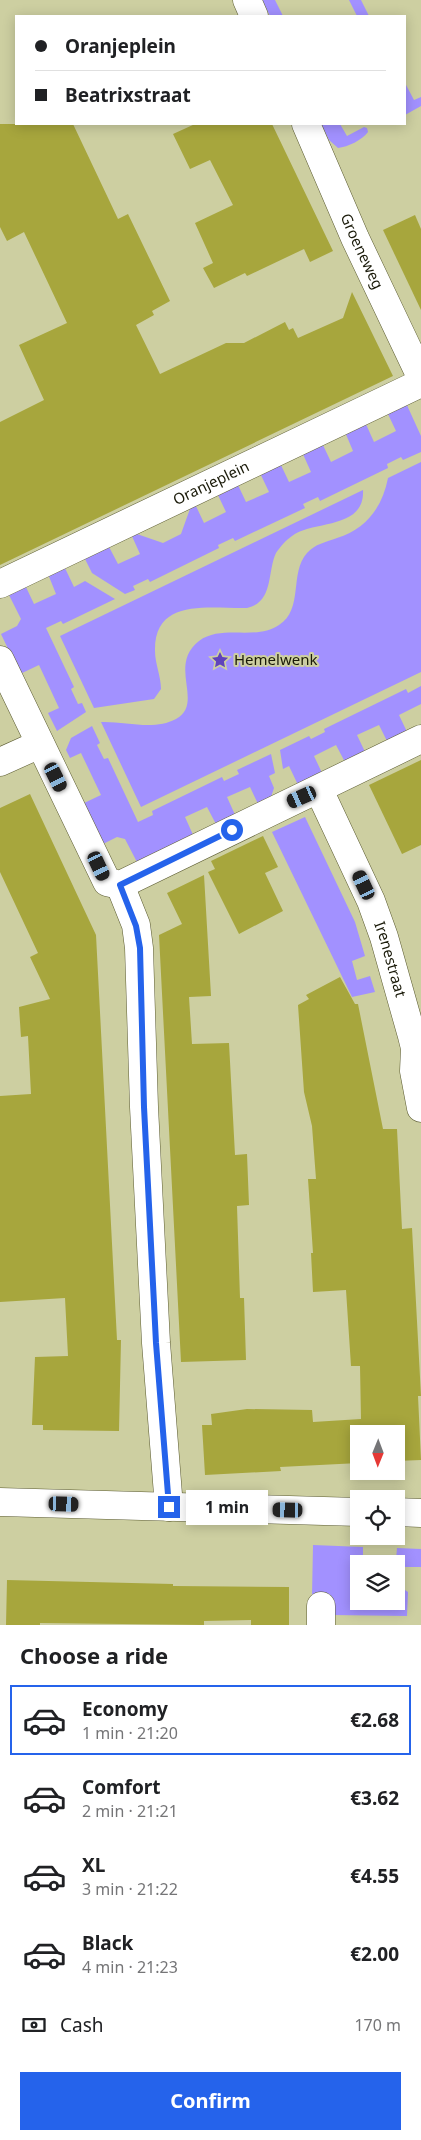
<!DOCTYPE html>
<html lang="en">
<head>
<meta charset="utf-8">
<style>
	:root { --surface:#fff; --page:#f6f6f6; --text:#202124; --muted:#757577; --line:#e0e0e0; --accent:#2563eb }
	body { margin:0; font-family:"Noto Sans",sans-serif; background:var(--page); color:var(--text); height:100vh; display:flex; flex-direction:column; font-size:19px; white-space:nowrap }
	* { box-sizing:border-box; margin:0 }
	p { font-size:16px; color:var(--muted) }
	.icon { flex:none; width:28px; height:28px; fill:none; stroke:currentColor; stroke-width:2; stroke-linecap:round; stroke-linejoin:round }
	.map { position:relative; height:1625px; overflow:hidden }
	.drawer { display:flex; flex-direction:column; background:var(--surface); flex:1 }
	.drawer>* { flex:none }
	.guide { position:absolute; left:15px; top:15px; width:391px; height:110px; border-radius:0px; box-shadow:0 2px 12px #0003; display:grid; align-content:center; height:110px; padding:0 20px; background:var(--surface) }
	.needle { width:32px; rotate:181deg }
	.buttons { position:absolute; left:350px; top:1425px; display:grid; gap:10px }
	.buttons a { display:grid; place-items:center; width:55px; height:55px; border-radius:0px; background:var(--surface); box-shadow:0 2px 12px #0003; font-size:25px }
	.end { position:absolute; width:22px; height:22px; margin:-11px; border:6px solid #2563eb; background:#fff; box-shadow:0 0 0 2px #fff }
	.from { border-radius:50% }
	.bubble { position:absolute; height:35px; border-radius:0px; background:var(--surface); box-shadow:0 2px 12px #0003; font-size:16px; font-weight:700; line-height:35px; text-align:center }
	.car { position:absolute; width:15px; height:30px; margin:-15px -8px; border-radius:6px; box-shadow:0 0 4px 1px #0007; background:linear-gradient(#222 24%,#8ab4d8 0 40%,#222 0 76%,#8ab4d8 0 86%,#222 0) }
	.guide b { display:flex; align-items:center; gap:18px; height:48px; font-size:19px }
	.guide b+b { border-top:1px solid var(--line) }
	.guide i { width:12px; height:12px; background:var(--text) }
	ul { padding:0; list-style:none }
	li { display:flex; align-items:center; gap:15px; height:70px; margin:0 10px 8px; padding:0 10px; border:2px solid transparent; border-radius:0px }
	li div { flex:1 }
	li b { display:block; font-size:19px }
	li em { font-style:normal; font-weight:700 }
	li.selected { border-color:var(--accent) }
	li>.icon { width:45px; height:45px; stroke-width:1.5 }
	h2 { padding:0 20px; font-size:22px; line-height:60px }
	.pay { display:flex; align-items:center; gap:12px; height:55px; padding:0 20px; font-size:19px }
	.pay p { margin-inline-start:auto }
	.cta { display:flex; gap:10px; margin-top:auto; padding:10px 20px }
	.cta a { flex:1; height:58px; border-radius:0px; background:var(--accent); color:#fff; font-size:20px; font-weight:700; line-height:58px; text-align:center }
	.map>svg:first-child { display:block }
</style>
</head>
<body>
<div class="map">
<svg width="421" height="1625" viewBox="0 0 421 1625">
	<rect width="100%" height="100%" fill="#cdcfa1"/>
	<g fill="#a291ff" fill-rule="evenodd">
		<path d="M262,0H275L283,16H270Z"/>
		<path d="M349,0H361L369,16H357Z"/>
		<path d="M405,83L414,100L421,97V106L405,115Z"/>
		<path d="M321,124H340L347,136L364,127L367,128L368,132C362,140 348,147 338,148L329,140Z"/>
		<path d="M406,403L421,436V452L403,460L401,457L387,464L388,468L320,501L318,497L303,504L305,508L235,541L233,538L218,545L219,548L150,582L148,579L133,586L135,590L125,594L92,573L84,557L108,545L118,564L140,554L131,534L134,533L163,543L181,534L191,506L195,504L204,523L226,512L217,493L237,483L246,502L269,492L260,473L280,463L289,482L311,472L302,452L322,443L331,462L353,451L345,432L365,422L374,442L396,431L387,412Z"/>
		<path d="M421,462V672L141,807L101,722C125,721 154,731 176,719C205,703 167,666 199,641C222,624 255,641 279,625C304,609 289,573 307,553C315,544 326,542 337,538C366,529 382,508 388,478Z"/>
		<path d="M363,490C365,530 313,520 292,536C286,540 280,547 276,553C267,572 274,602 247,608C210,609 154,597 155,651C155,664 161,676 161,689L154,699L94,708L60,636Z"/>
		<path d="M64,566L74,587L85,581L115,599L63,624L61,621L46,628L74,687L71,689L78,704L82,703L86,712L57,731L48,713L59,708L39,665L20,674L1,634L17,626L21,619L8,593L25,585L34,604L56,594L48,574Z"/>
		<path d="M421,686V704L399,715L408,734L388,743L379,725L357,735L366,754L346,764L336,745L314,756L323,775L299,787L289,766L283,769L280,750L309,736L311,739L325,732L324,729L406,689L408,693Z"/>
		<path d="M92,726L100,743L97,745L104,759L108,758L138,822L153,815L152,811L222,777L224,781L239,774L237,770L271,754L275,773L269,776L274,788L270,800L259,806L250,787L227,797L236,817L217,826L207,807L185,817L194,837L138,864L125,839L117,837L101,845L82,804L101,795L81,753L70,758L66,750L71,738Z"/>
		<path d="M305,817L355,922L365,956L352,961L357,980L370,976L375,992L352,997L272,832Z"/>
		<path d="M313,1545L363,1547V1559L396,1560L397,1548L421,1549V1567H403L399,1570V1586L408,1592L407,1616L331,1615L329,1597L312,1596ZM359,1564H396V1601H359Z"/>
	</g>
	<g fill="#a7a63d">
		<path d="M0,124H73L118,219L128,214L170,301L152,311L154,315L136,325L160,374L226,343H244L285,322L289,330L293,328L298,338L343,318L352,292L393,376L0,565V422L44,400L19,345L67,323L24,232L7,241L0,227Z"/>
		<path d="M195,124H272L333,251L310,262L304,249L247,276L245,273L214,288L203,268L213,263L195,223L233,205L210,160L190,169L173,134Z"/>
		<path d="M415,215L421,229V310L383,230Z"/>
		<path d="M421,760V845L402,854L369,785Z"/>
		<path d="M30,794L96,935L117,1340H121L119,1431L43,1430V1425H32L35,1357L68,1356L65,1298L0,1302V1096L31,1094L28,1036L21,1037L19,1007L50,999L30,957L38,953L0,872V808Z"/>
		<path d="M263,836L278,867L265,873L283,911L239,934L208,872L215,869L211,861Z"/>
		<path d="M204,875L211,996L189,997L192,1044L229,1043L235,1155L247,1154L249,1205L237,1206L240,1298H244L246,1360L181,1362L159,935L182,924L167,893Z"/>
		<path d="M340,977L355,1004H358L383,1129H397L402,1229L412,1228L421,1396H418L421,1460L396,1461V1434H359V1463L280,1467L281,1471L205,1475L202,1425H212L211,1414L247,1409L312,1410L313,1422L361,1419L360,1366H351L346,1290L313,1292L311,1253H313L308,1179H316L312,1126L304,1092L298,1005L309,999L306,995Z"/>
		<path d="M7,1580L173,1584V1586L289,1587V1625H251V1620L204,1621V1625L40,1623V1625H6Z"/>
	</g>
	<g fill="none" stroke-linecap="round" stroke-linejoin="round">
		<g stroke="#5c5c32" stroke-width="29">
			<g id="minor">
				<path d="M247,0L254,16"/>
				<path id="s1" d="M306,124L355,238L421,377"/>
				<path id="s2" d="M0,584L421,383"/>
				<path d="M0,660L107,882L120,885L421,739"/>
				<path d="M0,762L40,744"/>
				<path id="s3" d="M319,790L371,901L384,937L412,1036L415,1048L414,1071L421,1108"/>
				<path d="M120,885L136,925L139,948L144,1107L156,1343L169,1507"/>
				<path d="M0,1502L359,1512"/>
				<path d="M396,1512L421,1513"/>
				<path d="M321,1625V1606"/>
			</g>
		</g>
		<use href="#minor" stroke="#fff" stroke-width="28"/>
	</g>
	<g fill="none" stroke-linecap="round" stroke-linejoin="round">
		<path stroke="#2563eb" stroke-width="6" d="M169,1507L156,1343L144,1107L140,948L136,926L120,885L232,830"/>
	</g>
	<defs>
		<g id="sight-bare" transform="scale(1.35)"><path d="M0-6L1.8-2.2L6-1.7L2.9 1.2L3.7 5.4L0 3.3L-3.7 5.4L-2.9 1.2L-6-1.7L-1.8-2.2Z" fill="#6043bc" stroke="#cdcfa1" stroke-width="2.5" paint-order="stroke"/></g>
	</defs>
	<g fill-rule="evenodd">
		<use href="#sight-bare" x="220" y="660"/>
	</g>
	<g text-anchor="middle" stroke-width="4" stroke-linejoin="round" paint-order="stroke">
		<g font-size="15" fill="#1a1a09" stroke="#cdcfa1">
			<text dy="5" stroke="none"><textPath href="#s1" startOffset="139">Groeneweg</textPath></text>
			<text dy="5" stroke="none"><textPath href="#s2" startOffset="234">Oranjeplein</textPath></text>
			<text dy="5" stroke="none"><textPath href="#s3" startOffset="184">Irenestraat</textPath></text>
		</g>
		<g font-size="15" fill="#1a1a09" stroke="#cdcfa1" text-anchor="start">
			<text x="234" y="665">Hemelwenk</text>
		</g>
	</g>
</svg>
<div class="buttons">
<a><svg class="needle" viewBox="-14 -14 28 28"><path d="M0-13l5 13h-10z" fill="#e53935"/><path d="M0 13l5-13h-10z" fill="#757577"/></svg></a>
<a><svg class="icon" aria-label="locate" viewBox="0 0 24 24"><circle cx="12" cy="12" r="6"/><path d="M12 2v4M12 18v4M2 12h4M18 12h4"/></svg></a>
<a><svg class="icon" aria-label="layers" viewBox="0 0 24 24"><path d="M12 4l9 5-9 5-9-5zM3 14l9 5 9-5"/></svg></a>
</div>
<i class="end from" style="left:232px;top:830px"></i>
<i class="end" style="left:169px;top:1507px"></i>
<div class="bubble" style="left:186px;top:1490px;width:82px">1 min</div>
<i class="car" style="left:56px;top:777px;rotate:154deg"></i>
<i class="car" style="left:302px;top:797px;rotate:246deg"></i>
<i class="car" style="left:99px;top:866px;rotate:155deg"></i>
<i class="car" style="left:364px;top:885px;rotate:335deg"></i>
<i class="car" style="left:64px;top:1504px;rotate:92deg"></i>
<i class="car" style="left:288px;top:1510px;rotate:271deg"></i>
<div class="guide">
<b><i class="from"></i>Oranjeplein</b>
<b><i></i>Beatrixstraat</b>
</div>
</div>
<section class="drawer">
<h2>Choose a ride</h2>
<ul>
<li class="selected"><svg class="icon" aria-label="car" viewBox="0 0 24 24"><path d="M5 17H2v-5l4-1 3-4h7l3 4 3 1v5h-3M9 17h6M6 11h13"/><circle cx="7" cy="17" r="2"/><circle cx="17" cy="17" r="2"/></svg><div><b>Economy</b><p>1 min · 21:20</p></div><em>€2.68</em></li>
<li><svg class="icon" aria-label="car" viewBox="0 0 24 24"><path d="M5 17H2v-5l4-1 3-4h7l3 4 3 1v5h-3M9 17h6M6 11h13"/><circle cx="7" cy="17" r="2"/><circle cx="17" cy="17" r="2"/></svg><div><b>Comfort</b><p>2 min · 21:21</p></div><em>€3.62</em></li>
<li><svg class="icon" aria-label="car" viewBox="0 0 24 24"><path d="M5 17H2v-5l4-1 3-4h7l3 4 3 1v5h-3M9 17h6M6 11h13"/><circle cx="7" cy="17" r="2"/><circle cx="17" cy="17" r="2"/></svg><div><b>XL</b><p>3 min · 21:22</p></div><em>€4.55</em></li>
<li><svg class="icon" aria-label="car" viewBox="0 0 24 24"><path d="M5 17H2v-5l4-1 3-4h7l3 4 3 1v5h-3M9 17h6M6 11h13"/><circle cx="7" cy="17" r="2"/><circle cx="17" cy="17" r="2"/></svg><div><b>Black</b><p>4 min · 21:23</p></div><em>€2.00</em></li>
</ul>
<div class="pay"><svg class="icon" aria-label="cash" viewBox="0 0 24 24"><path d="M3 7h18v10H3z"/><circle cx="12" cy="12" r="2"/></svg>Cash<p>170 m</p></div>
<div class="cta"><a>Confirm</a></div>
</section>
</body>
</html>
